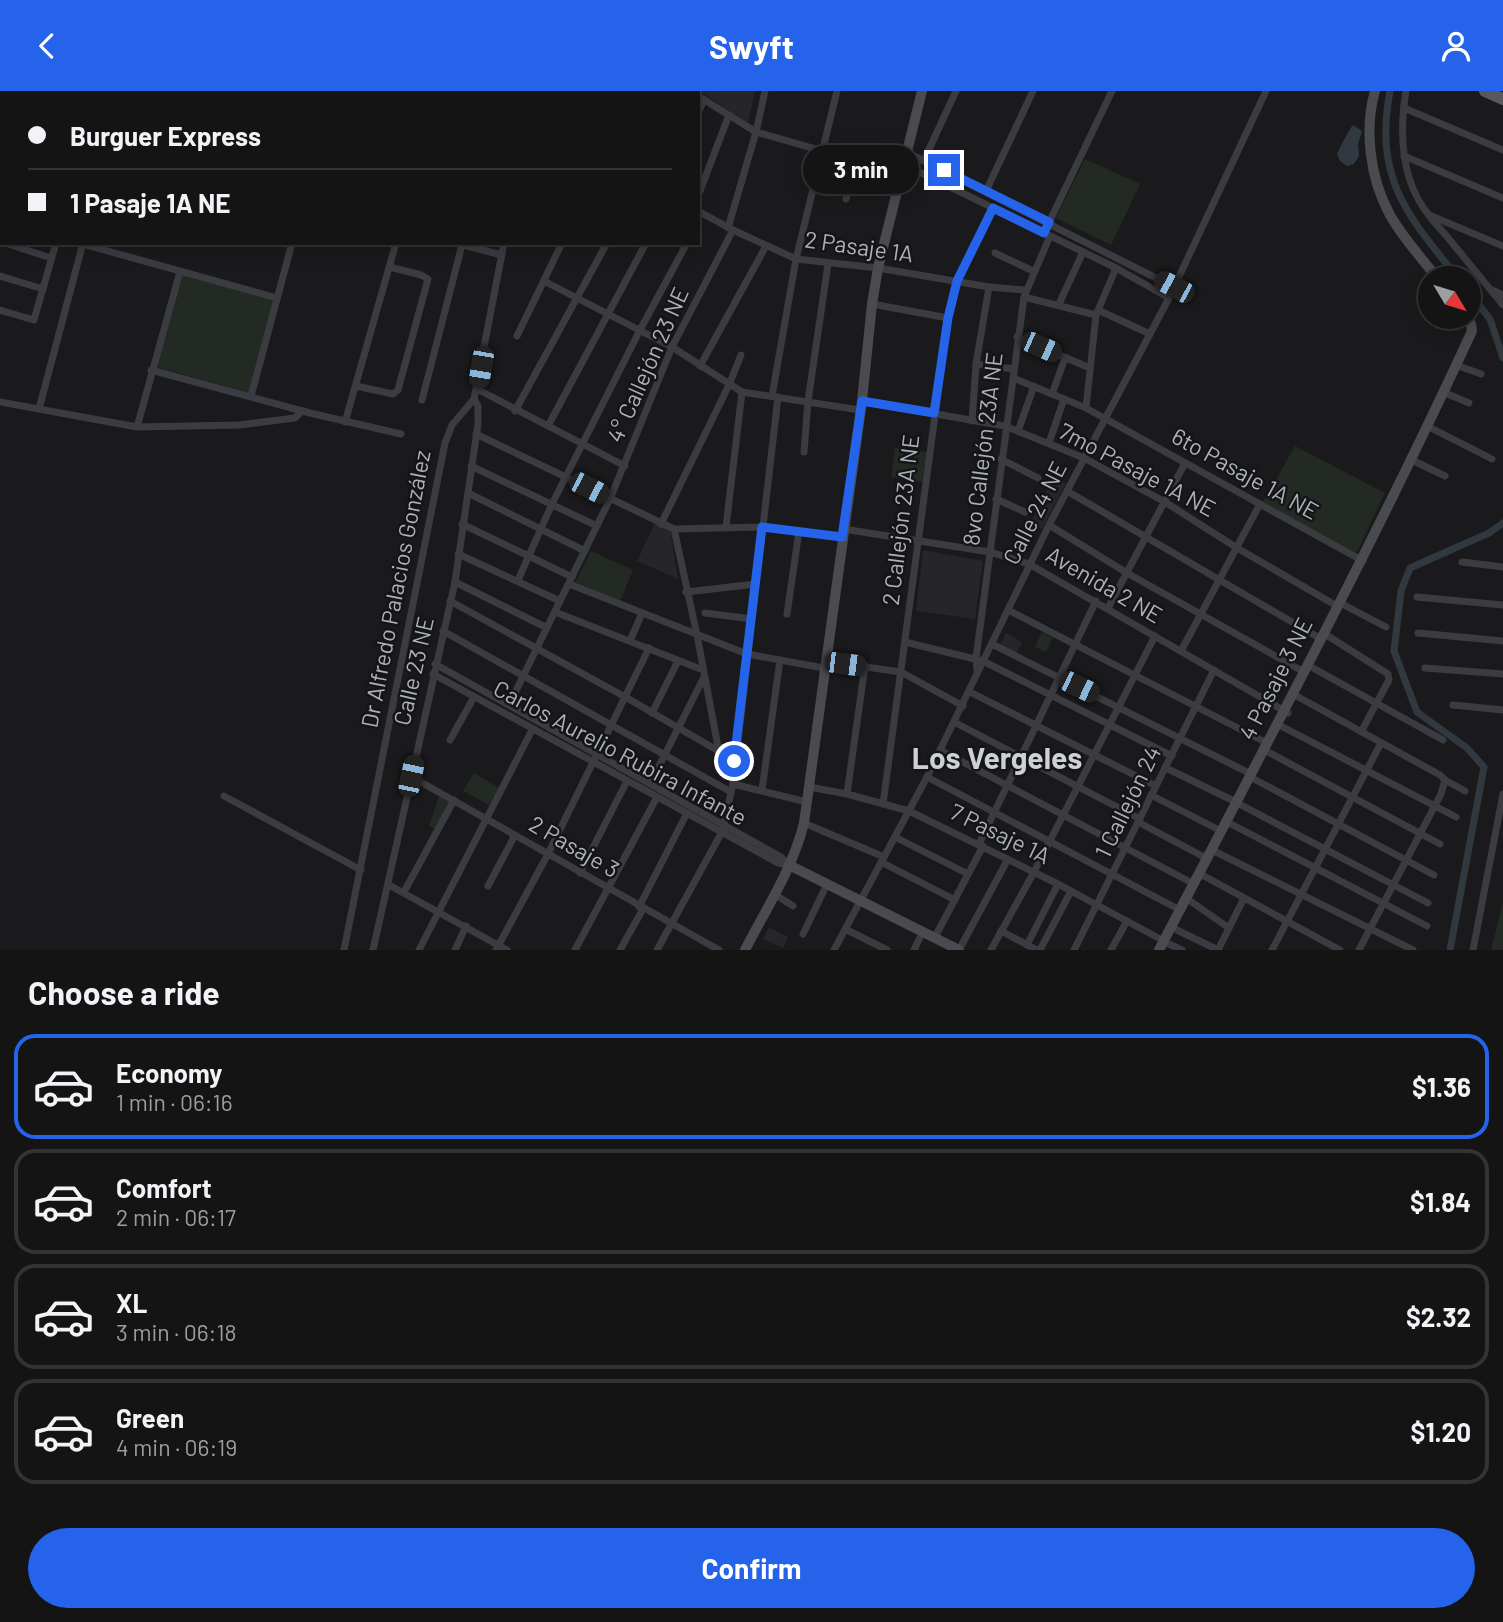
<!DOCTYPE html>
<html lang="en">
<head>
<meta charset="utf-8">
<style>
	:root { --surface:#141415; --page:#1d1d1e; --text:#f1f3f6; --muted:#9d9ea0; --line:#333334; --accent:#2563eb }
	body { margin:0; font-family:Barlow,sans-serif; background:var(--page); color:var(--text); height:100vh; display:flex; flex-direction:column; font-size:26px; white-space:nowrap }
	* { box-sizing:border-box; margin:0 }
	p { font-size:23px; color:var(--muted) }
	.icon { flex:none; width:38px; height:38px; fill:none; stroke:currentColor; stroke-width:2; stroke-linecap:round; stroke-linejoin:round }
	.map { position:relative; height:859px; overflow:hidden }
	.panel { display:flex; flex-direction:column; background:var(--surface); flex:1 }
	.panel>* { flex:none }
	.hud { position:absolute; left:0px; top:0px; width:700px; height:154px; box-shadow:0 4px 18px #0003,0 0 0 2px var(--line); display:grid; align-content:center; height:154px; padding:0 28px; background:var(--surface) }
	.needle { width:46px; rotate:128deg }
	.tools { position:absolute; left:1418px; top:175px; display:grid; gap:14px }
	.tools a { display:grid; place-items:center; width:63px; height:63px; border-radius:50%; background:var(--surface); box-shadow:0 4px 18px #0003,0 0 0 2px var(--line); font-size:35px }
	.end { position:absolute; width:32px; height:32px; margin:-16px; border:9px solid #2563eb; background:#fff; box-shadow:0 0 0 4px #fff }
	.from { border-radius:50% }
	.bubble { position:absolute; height:49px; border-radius:24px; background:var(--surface); box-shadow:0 4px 18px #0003,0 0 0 2px var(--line); font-size:23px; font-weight:700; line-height:49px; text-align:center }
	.car { position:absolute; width:21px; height:42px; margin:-21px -10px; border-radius:9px; box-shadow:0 0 5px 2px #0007; background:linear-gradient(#222 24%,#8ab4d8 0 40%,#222 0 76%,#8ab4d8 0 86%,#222 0) }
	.hud b { display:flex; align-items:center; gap:24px; height:66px; font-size:26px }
	.hud b+b { border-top:2px solid var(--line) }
	.hud i { width:18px; height:18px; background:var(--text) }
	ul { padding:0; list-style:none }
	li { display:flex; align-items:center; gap:21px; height:105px; margin:0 14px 10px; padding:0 14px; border:4px solid var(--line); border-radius:21px }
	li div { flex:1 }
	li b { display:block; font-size:26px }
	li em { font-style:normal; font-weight:700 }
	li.current { border-color:var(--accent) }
	li>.icon { width:63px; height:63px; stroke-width:1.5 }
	h2 { padding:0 28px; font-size:32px; line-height:84px }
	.button { display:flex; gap:14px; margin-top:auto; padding:14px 28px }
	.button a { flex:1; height:80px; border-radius:42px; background:var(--accent); color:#fff; font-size:28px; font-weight:700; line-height:80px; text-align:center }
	header { display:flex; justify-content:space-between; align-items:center; height:91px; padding:0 28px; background:var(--accent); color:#fff; font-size:32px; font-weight:700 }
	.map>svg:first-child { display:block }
</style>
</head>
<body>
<header><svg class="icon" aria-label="back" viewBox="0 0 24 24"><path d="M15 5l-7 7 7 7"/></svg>Swyft<svg class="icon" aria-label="person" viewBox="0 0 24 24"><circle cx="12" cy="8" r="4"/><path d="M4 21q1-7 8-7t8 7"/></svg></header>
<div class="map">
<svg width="1503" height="859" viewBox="0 0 1503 859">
	<rect width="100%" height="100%" fill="#1a1a1c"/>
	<g fill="#262629">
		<path d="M699,0H755L748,32Z"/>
		<path d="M1054,386L1066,392L1042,438L1030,432Z"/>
		<path d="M655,432L670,439L678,488L637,470Z"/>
		<path d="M923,459L983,470L975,528L916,520Z"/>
		<path d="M1006,542L1022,551L1016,564L999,555Z"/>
		<path d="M769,836L788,846L783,857L763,848Z"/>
	</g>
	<g fill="#222a23">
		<path d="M1085,68L1140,93L1111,154L1056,127Z"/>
		<path d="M183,184L276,209L250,302L157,276Z"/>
		<path d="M1295,355L1385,402L1356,463L1263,411Z"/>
		<path d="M895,357L927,361L922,391L891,386Z"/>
		<path d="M591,460L633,479L620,510L575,492Z"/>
		<path d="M1042,541L1053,547L1046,561L1035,556Z"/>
		<path d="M474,682L499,697L489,714L463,700Z"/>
		<path d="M439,705L451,710L436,738L429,735Z"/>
		<path d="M1503,811V859H1491Z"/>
	</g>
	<path fill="#30393f" d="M1353,34L1362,40L1358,53L1359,65L1354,73L1347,75L1340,70L1337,63C1339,58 1350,37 1353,34Z"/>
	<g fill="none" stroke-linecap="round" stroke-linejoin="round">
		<g stroke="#30393f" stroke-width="7">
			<path d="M1390,0C1374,87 1406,123 1458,187"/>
			<path d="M43,2L44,0"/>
			<path d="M0,95L2,91"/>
			<path d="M1468,200L1490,228L1503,267"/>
			<path d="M1450,859L1484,676L1467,657L1417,621L1394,560L1401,500L1410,477L1489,442L1503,432"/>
		</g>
		<g stroke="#3b3c41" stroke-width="7">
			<path d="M283,0L289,2"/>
			<path d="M691,0L694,2"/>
			<path d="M1406,0C1399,41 1401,89 1428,123C1434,132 1442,139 1449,148C1467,170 1485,192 1503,214"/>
			<path d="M128,2L129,0"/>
			<path d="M334,2L335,0"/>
			<path d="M440,2L441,0"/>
			<path d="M480,2L481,0"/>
			<path d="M536,2V0"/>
			<path d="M590,2L591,0"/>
			<path d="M631,2V0"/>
			<path d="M664,2V0"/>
			<path d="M698,5L756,41L903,83"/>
			<path d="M1404,17L1503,59"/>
			<path d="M698,22L704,9"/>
			<path d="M908,62L1174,196"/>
			<path d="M1404,65L1503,107"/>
			<path d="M924,69L956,0"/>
			<path d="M905,74L1116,177L1169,207"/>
			<path d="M986,100L1033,0"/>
			<path d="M698,105L729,24"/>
			<path d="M846,108L856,71"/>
			<path d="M698,120L733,139L796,168L878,177L989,196L1025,199"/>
			<path d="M1429,124L1503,155"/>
			<path d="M728,137L756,41L765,0"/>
			<path d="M1044,142L1112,0"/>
			<path d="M79,152L277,207"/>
			<path d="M455,152L502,164"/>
			<path d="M11,154L51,167"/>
			<path d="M995,162L1033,180"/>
			<path d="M1116,177L1096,224L1086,317L1363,470"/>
			<path d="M0,185L43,198"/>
			<path d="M544,190L672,256L742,301L860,319"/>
			<path d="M1490,198L1503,204"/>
			<path d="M1024,206L1096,224"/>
			<path d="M872,213L948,227"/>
			<path d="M1059,213L1083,161"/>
			<path d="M0,219L34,229L56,152"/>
			<path d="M1098,219L1150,243"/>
			<path d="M517,245L562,152"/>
			<path d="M1017,246L1090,277"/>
			<path d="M976,273L1014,278"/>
			<path d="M1456,274L1481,283"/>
			<path d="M700,275L766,155"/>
			<path d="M151,279L310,322L401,343"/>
			<path d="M1013,287L1086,317"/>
			<path d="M356,295L393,303L398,299L428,188L421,184L390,176"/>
			<path d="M477,298L625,375"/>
			<path d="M1443,301L1469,312"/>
			<path d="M1052,303L1065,267"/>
			<path d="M251,305L292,152"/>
			<path d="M772,305L796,168L837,0"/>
			<path d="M422,309L462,154"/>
			<path d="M862,310L1005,335L1084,367L1165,411L1237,457L1337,515"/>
			<path d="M0,311L137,336L239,334L295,327L302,320"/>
			<path d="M39,318L83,152"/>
			<path d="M515,320L607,152"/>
			<path d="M972,330L976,273L989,196"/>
			<path d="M345,331L396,152"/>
			<path d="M548,335L646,152"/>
			<path d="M1427,335L1492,368"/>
			<path d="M137,336L180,181"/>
			<path d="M1018,340L1034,295"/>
			<path d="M476,343L674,438L762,436L842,446"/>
			<path d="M1049,352L1064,308"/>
			<path d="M804,361L808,310L828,173"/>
			<path d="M1001,368L1038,387"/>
			<path d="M1416,371L1445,385"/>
			<path d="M471,375L597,435"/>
			<path d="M1067,400L1321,548"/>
			<path d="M468,402L585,460"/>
			<path d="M996,408L1025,421"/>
			<path d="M462,433L572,486"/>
			<path d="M661,433L729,294L741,264"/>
			<path d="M1049,434L1127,482L1304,581"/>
			<path d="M726,436L742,301"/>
			<path d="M674,438L697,544L719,661"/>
			<path d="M843,438L990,461L1029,473L1288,622"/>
			<path d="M458,463L560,510"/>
			<path d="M1462,471L1503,476"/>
			<path d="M518,489L552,413L640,239L687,152"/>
			<path d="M455,491L547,537"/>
			<path d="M569,493L747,563L824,577"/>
			<path d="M686,501L756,493"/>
			<path d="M1417,506L1503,514"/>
			<path d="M450,510L627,607L734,669"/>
			<path d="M1344,514L1386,536"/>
			<path d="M1108,517L1185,372"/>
			<path d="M1008,519L1267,652"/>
			<path d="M555,521L703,579"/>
			<path d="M705,522L752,528"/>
			<path d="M787,523L799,440"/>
			<path d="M443,540L731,701"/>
			<path d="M1418,542L1503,550"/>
			<path d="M1328,545L1388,583L1389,589L1361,641"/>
			<path d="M630,550L642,522"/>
			<path d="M905,551L983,570L1172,665"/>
			<path d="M992,553L1251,683"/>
			<path d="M1181,560L1260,413"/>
			<path d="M825,570L901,581L963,615"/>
			<path d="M435,573L781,766L789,774"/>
			<path d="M1313,577L1443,649"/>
			<path d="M1425,577L1503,583"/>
			<path d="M977,580L976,567L1024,206L1050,145"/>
			<path d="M433,583L778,772L789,774"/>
			<path d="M970,601L1156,695"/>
			<path d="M1293,603L1440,684L1445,689L1441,703L1359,859"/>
			<path d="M509,614L610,408L672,256L733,139"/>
			<path d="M1453,614L1503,619"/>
			<path d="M652,622L678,570"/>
			<path d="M954,631L1140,728"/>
			<path d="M1281,635L1456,726"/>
			<path d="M450,649L474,606"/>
			<path d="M940,659L1194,793"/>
			<path d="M1268,661L1440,753"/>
			<path d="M1166,677L1236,711"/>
			<path d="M410,685L719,859"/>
			<path d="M927,686L1180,819"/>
			<path d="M1254,688L1434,784"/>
			<path d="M1445,689L1465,700"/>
			<path d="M650,693L704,586"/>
			<path d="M733,693L807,711"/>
			<path d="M809,696L847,703L909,720L1058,793L1164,850"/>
			<path d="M762,699L780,569"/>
			<path d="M847,703L865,575"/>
			<path d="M1151,704L1221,740"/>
			<path d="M224,705L361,779"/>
			<path d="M883,713L948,227L957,190L993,117"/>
			<path d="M1241,714L1428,812"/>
			<path d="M1138,731L1206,767"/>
			<path d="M804,732L884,766"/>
			<path d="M1231,733L1427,835"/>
			<path d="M895,746L968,783"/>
			<path d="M979,753L1096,510"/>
			<path d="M1216,761L1413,859"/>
			<path d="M881,771L955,809"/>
			<path d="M580,782L627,690"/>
			<path d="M1204,785L1340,859"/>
			<path d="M389,794L507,859"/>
			<path d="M488,795L515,744"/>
			<path d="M404,801L454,709"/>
			<path d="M774,803L793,815"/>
			<path d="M1186,807L1229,837"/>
			<path d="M639,816L687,722"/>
			<path d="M845,838L887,859"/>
			<path d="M1177,839L1218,859"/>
			<path d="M1001,840L1037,859"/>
			<path d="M803,843L827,793"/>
			<path d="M935,846L983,755"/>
			<path d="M1169,853L1182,859"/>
			<path d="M1027,854L1058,793"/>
			<path d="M344,859L445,352L452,334L474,308L504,152"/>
			<path d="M373,859L455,491L478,333V315L474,308"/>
			<path d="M419,859L532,639"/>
			<path d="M455,859L466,835"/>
			<path d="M496,859L548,763L649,557"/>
			<path d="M575,859L657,706"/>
			<path d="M620,859L643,818"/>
			<path d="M657,859L722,741L733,693L778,306"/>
			<path d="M834,859L927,686L1049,434L1169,207L1266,0"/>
			<path d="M914,859L923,840"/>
			<path d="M959,859L1008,768"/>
			<path d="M991,859L1034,781L1155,545"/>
			<path d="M1040,859L1071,800"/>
			<path d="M1074,859L1214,579"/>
			<path d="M1111,859L1127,830"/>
			<path d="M1218,859L1244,807"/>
			<path d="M1272,859L1381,652"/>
			<path d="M1473,859L1503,703"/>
		</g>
		<g stroke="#494b50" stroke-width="10">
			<path d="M1375,0C1364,38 1370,87 1389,122C1401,145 1421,166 1437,187"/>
			<path d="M789,774L959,859"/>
			<path d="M745,859C766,818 793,777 804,732L862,310L872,213L878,177L922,0"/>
			<path d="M1159,859C1266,654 1375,450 1472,240L1471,233L1466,226"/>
		</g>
		<path stroke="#57595f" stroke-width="12" d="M1485,0L1503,8"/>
	</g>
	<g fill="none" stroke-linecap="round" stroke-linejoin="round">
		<path stroke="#2563eb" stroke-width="9" d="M734,670L762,436L842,446L862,310L934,322L948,227L957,190L993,117L1044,142L1049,131L944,79"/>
	</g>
	<g text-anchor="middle" stroke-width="5" stroke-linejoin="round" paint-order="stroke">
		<g font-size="23" fill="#adb2ba" stroke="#151517">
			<text transform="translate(859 156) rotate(8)" y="8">2 Pasaje 1A</text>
			<text transform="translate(648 274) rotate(-66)" y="8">4° Callejón 23 NE</text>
			<text transform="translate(983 358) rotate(-83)" y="8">8vo Callejón 23A NE</text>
			<text transform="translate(1137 379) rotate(28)" y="8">7mo Pasaje 1A NE</text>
			<text transform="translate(1245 383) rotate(29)" y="8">6to Pasaje 1A NE</text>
			<text transform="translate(1035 422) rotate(-63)" y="8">Calle 24 NE</text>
			<text transform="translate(901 429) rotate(-83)" y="8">2 Callejón 23A NE</text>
			<text transform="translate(1104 494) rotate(30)" y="8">Avenida 2 NE</text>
			<text transform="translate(396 498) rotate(-79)" y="8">Dr Alfredo Palacios González</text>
			<text transform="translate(414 580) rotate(-77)" y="8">Calle 23 NE</text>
			<text transform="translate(1276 588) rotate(-63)" y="8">4 Pasaje 3 NE</text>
			<text transform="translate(620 662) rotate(28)" y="8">Carlos Aurelio Rubira Infante</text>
			<text transform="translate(1128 711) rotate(-64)" y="8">1 Callejón 24</text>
			<text transform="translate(1000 743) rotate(26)" y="8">7 Pasaje 1A</text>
			<text transform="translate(574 756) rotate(30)" y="8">2 Pasaje 3</text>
		</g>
		<g font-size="30" font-weight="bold" fill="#ced0d7" stroke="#151517">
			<text x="997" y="678">Los Vergeles</text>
		</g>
	</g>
</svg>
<div class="tools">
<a><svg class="needle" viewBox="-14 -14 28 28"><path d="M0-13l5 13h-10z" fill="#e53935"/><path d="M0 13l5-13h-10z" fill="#9d9ea0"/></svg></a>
</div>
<i class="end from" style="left:734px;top:670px"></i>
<i class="end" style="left:944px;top:79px"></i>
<div class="bubble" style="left:803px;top:54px;width:116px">3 min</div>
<i class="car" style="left:1174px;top:196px;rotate:298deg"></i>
<i class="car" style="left:1041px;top:256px;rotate:114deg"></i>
<i class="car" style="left:481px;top:276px;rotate:190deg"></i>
<i class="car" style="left:589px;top:397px;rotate:117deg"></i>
<i class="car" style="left:845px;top:573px;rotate:97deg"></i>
<i class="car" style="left:1079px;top:596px;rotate:116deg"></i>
<i class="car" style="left:411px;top:685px;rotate:12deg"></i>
<div class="hud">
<b><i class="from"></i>Burguer Express</b>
<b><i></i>1 Pasaje 1A NE</b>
</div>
</div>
<section class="panel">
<h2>Choose a ride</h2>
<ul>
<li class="current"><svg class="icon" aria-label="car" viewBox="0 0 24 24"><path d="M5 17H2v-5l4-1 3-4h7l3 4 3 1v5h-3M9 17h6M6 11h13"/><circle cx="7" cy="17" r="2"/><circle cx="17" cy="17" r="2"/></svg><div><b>Economy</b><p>1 min · 06:16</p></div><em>$1.36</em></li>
<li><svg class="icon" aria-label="car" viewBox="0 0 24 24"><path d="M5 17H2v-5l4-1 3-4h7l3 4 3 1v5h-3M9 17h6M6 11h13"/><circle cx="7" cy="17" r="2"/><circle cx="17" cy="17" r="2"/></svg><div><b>Comfort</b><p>2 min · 06:17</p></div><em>$1.84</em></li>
<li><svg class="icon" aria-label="car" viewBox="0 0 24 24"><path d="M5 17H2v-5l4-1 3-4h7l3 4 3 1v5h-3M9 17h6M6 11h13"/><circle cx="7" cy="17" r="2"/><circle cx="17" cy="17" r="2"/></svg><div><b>XL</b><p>3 min · 06:18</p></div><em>$2.32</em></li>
<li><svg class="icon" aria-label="car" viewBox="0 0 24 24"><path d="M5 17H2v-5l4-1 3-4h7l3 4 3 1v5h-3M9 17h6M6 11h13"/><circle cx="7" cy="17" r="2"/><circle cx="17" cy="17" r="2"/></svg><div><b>Green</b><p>4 min · 06:19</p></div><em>$1.20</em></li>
</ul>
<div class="button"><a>Confirm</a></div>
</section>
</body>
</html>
